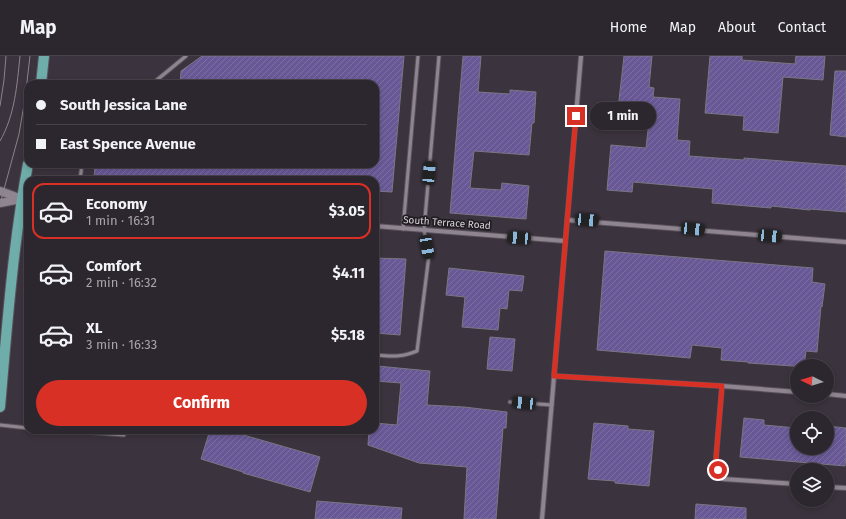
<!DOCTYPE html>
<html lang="en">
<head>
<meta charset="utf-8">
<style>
	:root { --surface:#2c262e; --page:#342e36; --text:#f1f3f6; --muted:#a6a5aa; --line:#48434a; --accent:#d93025 }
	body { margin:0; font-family:"Fira Sans",sans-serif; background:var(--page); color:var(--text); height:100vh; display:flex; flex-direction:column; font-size:15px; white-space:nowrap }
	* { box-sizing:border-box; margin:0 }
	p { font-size:13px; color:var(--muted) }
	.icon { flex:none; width:22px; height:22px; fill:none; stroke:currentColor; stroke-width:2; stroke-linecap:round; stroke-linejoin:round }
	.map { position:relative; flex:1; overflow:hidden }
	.drawer { position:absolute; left:24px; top:120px; width:355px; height:258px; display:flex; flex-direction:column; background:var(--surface); border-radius:12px; box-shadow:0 2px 6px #0003,0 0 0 1px var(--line) }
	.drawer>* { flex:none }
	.hud { position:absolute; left:24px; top:24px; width:355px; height:88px; border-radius:12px; box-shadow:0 2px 6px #0003,0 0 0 1px var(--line); display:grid; align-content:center; height:88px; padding:0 12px; background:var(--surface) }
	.needle { width:26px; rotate:275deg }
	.buttons { position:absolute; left:790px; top:303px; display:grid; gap:8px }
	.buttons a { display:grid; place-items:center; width:44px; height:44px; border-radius:50%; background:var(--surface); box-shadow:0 2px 6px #0003,0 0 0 1px var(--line); font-size:20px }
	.end { position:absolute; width:18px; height:18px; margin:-9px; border:5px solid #d93025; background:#fff; box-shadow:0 0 0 2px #fff }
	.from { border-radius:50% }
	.bubble { position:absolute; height:28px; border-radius:14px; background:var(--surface); box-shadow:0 2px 6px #0003,0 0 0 1px var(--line); font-size:13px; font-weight:700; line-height:28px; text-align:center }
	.car { position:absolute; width:12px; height:24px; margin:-12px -6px; border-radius:5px; box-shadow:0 0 3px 1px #0007; background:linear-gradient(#222 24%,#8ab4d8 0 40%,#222 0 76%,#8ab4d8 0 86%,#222 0) }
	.hud b { display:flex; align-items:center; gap:14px; height:38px; font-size:15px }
	.hud b+b { border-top:1px solid var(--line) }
	.hud i { width:10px; height:10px; background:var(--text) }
	ul { padding:7px 0 0; list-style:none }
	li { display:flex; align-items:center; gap:12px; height:56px; margin:0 8px 6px; padding:0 4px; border:2px solid transparent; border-radius:12px }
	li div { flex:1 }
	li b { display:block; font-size:15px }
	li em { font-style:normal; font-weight:700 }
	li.current { border-color:var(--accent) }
	li>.icon { width:36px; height:36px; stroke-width:1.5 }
	.primary-button { display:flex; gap:8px; margin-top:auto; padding:8px 12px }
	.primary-button a { flex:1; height:46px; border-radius:24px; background:var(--accent); color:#fff; font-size:16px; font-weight:700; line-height:46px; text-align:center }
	header { display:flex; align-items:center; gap:24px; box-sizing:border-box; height:56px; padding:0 20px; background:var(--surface); border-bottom:1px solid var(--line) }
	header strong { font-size:19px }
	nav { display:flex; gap:22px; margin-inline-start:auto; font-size:14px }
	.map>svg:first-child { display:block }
</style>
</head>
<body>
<header>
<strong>Map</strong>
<nav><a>Home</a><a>Map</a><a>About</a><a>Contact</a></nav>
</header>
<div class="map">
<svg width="846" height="463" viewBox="0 0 846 463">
	<defs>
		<pattern id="building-hatch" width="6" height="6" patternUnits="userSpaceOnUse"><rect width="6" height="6" fill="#685895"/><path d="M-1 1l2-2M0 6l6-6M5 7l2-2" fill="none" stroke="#7d6fa3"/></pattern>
	</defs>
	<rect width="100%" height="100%" fill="#3b333d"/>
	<g fill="url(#building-hatch)" stroke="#7a7784">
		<path d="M202,0H404L392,136L375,135V124H94L95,108H375V28H180L181,15Z"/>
		<path d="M463,0H481L478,36L510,38V34L536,36L534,67H532L529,99L474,95L470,132L501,134L502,127L529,130L526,163L450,157Z"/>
		<path d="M624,0H652L649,31L654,32L653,41L680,43L677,84L690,85L689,100L744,104V102L846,110V156L810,153V154L771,150V152L712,147L713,133L633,126L632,136L607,134L611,89L646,92L650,56L618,53Z"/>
		<path d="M710,0H742V4L795,8L796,0H825L823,24L783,21L778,77L743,74L744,60L705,57Z"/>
		<path d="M835,15H846V81L830,79Z"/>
		<path d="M605,195L813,212L812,226L825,228L822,251L821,250L817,296L806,295L804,310H793L748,307V306L721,304L722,292L692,289L690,302L597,294Z"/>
		<path d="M375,202L406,203L400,279L375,277Z"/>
		<path d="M449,212L524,220L522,235L509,234L507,253L500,252L498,274L462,271L465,241L446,239Z"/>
		<path d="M490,281L515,283L512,315L487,313Z"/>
		<path d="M377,310L430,315L427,349L464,351L507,356L506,372H503L496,463H464L467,411L419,407L368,389L369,374H375V367L397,369L401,327L375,325Z"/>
		<path d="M744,362L764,364V369L797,372V392H827V370L846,372V399L845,410L740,401Z"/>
		<path d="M594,367L628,370V373L654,375L649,430L615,427V425L588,423Z"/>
		<path d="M210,374H241L240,378L320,401L310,436L243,417V416L201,403Z"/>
		<path d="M317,445L402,452L401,463H315Z"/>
		<path d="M696,448L746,452V463H695Z"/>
	</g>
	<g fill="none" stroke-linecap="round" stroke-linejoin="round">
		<g stroke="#59525b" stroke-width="5">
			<g id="lane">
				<path d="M152,28L186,0"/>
				<path d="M80,124L82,108"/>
				<path d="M403,173L418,0"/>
				<path d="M375,299C392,300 400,302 417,295L429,199L424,174L439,0"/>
				<path d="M510,346L552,349"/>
				<path d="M0,369L28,372"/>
				<path d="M57,374L124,379L125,374"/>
			</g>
		</g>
		<g stroke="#59525b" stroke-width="6">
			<g id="street">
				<path d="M567,164L846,186"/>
				<path d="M375,170L565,185"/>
				<path d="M554,320L722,330L797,336"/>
				<path d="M722,330L716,402L718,414L723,423L797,428"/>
				<path d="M827,338L846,340"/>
				<path d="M827,431L846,432"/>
				<path d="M542,463L581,0"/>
			</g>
		</g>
		<g stroke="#59525b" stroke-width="10">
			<g id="secondary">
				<path d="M0,135L22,143"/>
				<path d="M0,147L21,143"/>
			</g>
		</g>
		<g stroke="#59525b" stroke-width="12">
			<g id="primary">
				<path d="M41,28L44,0"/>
				<path d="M0,351C7,270 13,188 28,108"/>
			</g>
		</g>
		<use href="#lane" stroke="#8f8590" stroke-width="3"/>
		<use href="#street" stroke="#8f8590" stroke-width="4"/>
		<use href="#secondary" stroke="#8f8590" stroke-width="8"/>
		<use href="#primary" stroke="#6eadaa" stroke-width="10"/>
		<g stroke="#8b848d" stroke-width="1">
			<path d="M0,50L4,24L6,0"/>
			<path d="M0,85C15,59 17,29 20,0"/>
			<path d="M0,148L19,78L25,43L30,0"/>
		</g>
	</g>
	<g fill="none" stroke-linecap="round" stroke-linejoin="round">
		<path stroke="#d93025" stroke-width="5" d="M576,60L554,320L722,330L716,402L718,414"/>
	</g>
	<g text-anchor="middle" stroke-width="3.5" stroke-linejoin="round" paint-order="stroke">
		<g font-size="10" fill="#d9d3da" stroke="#201c21">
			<text transform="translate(447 166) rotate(4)" y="4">South Terrace Road</text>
		</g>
	</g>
</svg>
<div class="buttons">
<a><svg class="needle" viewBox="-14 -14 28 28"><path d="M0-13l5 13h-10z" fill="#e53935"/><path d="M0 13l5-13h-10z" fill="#a6a5aa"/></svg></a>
<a><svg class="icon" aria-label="locate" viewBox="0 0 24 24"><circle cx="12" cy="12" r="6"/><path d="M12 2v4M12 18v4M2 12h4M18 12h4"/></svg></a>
<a><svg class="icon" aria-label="layers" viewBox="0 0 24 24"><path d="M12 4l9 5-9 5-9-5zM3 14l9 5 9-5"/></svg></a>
</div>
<i class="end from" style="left:718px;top:414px"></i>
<i class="end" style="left:576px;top:60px"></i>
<div class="bubble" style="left:590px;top:46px;width:66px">1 min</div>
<i class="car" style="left:429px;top:117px;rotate:5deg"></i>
<i class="car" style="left:587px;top:164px;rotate:94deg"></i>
<i class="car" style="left:693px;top:173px;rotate:95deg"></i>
<i class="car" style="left:770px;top:180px;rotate:95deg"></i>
<i class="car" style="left:519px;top:182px;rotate:274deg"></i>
<i class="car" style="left:427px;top:191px;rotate:170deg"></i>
<i class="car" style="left:524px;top:347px;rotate:275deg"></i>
<div class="hud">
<b><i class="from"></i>South Jessica Lane</b>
<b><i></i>East Spence Avenue</b>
</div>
<section class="drawer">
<ul>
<li class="current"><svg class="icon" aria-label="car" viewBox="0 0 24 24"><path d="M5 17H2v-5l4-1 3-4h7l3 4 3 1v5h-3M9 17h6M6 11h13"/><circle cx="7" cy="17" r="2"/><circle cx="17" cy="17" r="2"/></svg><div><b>Economy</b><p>1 min · 16:31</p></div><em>$3.05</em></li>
<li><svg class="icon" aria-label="car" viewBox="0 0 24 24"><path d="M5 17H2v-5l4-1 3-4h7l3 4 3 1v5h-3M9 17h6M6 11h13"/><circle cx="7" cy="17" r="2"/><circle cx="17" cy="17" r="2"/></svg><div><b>Comfort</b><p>2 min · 16:32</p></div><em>$4.11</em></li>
<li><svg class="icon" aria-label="car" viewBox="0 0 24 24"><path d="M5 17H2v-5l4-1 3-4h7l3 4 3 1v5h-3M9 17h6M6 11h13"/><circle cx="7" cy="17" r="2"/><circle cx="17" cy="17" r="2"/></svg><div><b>XL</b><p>3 min · 16:33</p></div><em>$5.18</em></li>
</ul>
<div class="primary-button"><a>Confirm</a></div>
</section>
</div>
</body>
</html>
